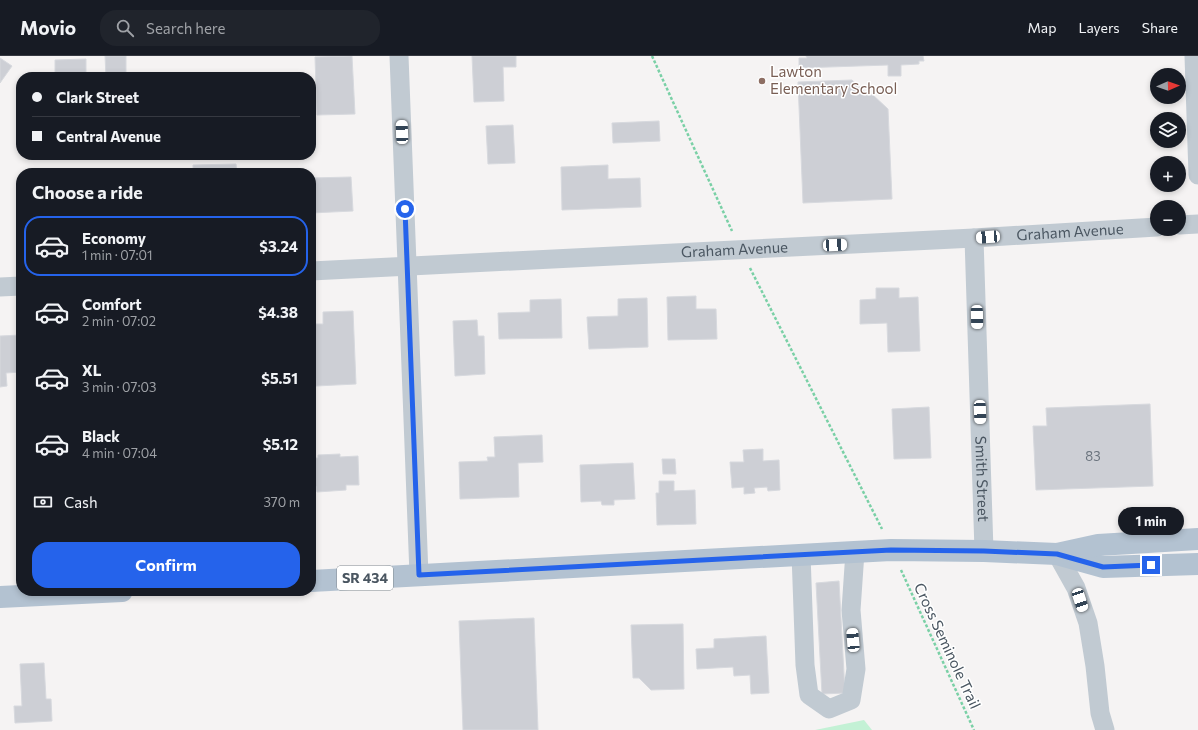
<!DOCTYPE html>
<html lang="en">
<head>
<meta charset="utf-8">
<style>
	:root { --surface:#171b24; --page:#20242c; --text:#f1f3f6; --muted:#9ea1a6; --line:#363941; --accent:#2563eb }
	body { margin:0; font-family:Commissioner,sans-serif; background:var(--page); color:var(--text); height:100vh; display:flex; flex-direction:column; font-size:15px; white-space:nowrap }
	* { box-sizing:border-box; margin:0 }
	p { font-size:13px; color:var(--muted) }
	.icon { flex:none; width:22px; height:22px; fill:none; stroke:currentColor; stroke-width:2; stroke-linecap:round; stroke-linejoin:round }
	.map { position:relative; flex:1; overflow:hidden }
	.details { position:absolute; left:16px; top:112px; width:300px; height:428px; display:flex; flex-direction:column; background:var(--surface); border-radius:16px; box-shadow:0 2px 6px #0003 }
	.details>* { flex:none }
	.top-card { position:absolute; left:16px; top:16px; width:300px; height:88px; border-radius:16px; box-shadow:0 2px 6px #0003; display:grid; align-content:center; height:88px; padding:0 16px; background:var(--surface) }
	.needle { width:26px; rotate:88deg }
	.buttons { position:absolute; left:1150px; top:12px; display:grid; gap:8px }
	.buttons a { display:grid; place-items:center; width:36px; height:36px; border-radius:50%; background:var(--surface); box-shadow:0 2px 6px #0003; font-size:20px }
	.end { position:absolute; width:18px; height:18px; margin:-9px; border:5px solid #2563eb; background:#fff; box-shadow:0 0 0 2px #fff }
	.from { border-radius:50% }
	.bubble { position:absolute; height:28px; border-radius:14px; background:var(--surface); box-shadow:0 2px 6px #0003; font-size:13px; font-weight:700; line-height:28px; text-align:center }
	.car { position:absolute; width:12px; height:24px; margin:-12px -6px; border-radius:5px; box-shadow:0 0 3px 1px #0007; background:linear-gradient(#fff 24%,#345 0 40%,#fff 0 76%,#345 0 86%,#fff 0) }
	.top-card b { display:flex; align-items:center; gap:14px; height:38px; font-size:15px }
	.top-card b+b { border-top:1px solid var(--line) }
	.top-card i { width:10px; height:10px; background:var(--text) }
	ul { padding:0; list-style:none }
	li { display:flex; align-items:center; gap:12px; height:60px; margin:0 8px 6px; padding:0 8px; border:2px solid transparent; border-radius:16px }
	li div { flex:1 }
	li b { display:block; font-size:15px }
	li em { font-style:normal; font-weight:700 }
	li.selected { border-color:var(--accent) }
	li>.icon { width:36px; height:36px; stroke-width:1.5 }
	h2 { padding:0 16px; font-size:18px; line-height:48px }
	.pay { display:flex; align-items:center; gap:10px; height:44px; padding:0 16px; font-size:15px }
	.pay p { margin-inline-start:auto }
	.button { display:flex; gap:8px; margin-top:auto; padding:8px 16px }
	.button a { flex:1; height:46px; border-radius:16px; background:var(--accent); color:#fff; font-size:16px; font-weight:700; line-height:46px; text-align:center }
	header { display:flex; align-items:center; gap:24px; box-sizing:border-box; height:56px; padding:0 20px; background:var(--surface); border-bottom:1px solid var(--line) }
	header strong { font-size:19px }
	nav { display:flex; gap:22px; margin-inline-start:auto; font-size:14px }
	.search { width:280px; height:36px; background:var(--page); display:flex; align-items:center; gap:10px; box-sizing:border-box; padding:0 14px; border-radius:16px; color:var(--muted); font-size:15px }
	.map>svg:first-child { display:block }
</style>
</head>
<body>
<header>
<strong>Movio</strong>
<div class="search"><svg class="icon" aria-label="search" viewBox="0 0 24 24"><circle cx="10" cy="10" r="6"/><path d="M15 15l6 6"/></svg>Search here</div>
<nav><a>Map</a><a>Layers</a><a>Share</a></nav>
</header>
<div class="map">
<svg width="1198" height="674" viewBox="0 0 1198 674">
	<rect width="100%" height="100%" fill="#f5f3f3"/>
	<path fill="#c3f1d5" d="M864,664L872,674H815Z"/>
	<g fill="#cdcfd5" stroke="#d7d9de">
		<path d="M105,0H126V20L106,21Z"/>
		<path d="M352,0L355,58L317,59L315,1Z"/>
		<path d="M472,0H516V11H503L504,45L474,46Z"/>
		<path d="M806,0H923L924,5H919V8L901,9V20H888V9L799,12V2H807Z"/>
		<path d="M0,2L12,10L0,27Z"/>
		<path d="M86,3V21H55V4Z"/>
		<path d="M852,24L868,39H873L888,53L892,143L803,147L798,26Z"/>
		<path d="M659,65L660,85L613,87L612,67Z"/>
		<path d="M513,69L515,107L488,108L486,70Z"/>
		<path d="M236,108L237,117H193V109Z"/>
		<path d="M608,109V123L640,122L641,151L562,154L561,111Z"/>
		<path d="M351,121L353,155L311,157V122Z"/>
		<path d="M876,232H899V242L918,241L920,295L888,296L887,267L860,268V244L876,243Z"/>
		<path d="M696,240V253H716L717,283L668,284L667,241Z"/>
		<path d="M647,242L648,291L589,293L587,261L618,260V243Z"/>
		<path d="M561,243L562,282L499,283L498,257L530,256V244Z"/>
		<path d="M353,255L356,328L316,330L313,268H323V256Z"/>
		<path d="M477,264L478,280H484L485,318L455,320L453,265Z"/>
		<path d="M20,279L21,316L6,317L7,330L0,331V280Z"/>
		<path d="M1150,348L1153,430L1036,434L1033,370H1047L1046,352Z"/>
		<path d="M929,351L931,402L894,403L892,353Z"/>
		<path d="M542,379L543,406L518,407L519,441L460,443L459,406L488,405L487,401H495L494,381Z"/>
		<path d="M763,393V405L779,404L780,434L768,435L767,431L754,432L755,437L744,438V431L732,432L730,406H744L743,394Z"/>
		<path d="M340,398V401L358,400L359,429H346V434L317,436L316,430L311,431V402H318V399Z"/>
		<path d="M662,403H675L676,418H663Z"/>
		<path d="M633,407L635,443L614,444V449H602L601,445L581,446L580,409Z"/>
		<path d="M659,425H674V435L695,434L696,468L657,469L656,437H659Z"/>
		<path d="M839,525L845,637L822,638L816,527Z"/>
		<path d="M534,562L538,674H463L459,565Z"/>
		<path d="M683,568L684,633L651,634L639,622H633L631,569Z"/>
		<path d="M766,580L769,637L751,638L750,619L734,620L733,611L697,613L696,593L714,592V583Z"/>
		<path d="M44,607L46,643H51L52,665L15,667L14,650H22L20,608Z"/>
	</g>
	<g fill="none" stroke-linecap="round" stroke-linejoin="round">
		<g stroke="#7ad0a6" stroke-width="2.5" stroke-dasharray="3 2" stroke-linecap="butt">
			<path d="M652,0L732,175"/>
			<path d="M750,212L882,473"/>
			<path d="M901,514L974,674"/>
		</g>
		<g stroke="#c1cad2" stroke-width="19">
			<path d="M399,0L419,519"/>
			<path d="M1194,0L1198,119"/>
			<path d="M1179,169L1198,168"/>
			<path id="s1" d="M974,182L984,495"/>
			<path id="s2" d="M311,215L974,182L1157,171"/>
			<path d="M0,231L21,230"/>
			<path d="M801,498L805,609L809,639L829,653L851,644L856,613L851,554L855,496"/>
			<path d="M1057,498L1076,532L1088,567L1095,610L1100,657L1105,674"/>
		</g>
		<g stroke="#b3c2d1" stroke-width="22">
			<path d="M1060,499L1103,511L1198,508"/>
			<path d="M311,525L891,494L984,495L1057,498L1098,489L1198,483"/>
			<path d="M0,541L122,535"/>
		</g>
	</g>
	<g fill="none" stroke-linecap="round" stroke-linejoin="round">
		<path stroke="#2563eb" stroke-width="5" d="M405,153L419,519L891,494L984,495L1057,498L1103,511L1151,509"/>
	</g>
	<circle fill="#8d6e63" stroke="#fff" stroke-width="1.5" cx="762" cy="25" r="4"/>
	<g text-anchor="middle" stroke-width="3" stroke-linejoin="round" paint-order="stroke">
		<g font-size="13" fill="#6b747e">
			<text x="1093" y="405">83</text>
		</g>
		<rect fill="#fff" stroke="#808990" stroke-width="1" x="337" y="510" width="56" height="24" rx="3"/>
		<g font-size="14" font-weight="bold" fill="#4a5661">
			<text x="365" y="527">SR 434</text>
		</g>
		<g font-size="15" fill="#785e54" stroke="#fff" text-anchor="start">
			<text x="770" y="21">Lawton<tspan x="770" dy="17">Elementary School</tspan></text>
		</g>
		<g font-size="15" fill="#4a5661" stroke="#fff">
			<text dy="5" stroke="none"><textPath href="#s2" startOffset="760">Graham Avenue</textPath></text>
			<text dy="5" stroke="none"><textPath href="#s2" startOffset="424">Graham Avenue</textPath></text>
			<text dy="5" stroke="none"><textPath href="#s1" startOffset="241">Smith Street</textPath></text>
			<text transform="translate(947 590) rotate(65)" y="5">Cross Seminole Trail</text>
		</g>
	</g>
</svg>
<div class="buttons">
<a><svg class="needle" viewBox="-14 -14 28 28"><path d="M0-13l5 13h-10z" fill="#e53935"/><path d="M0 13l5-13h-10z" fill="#9ea1a6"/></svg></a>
<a><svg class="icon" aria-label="layers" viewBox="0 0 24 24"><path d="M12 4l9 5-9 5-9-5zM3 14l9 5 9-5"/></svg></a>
<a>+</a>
<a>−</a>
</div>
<i class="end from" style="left:405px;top:153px"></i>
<i class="end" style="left:1151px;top:509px"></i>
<div class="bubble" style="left:1118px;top:451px;width:66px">1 min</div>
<i class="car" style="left:402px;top:76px;rotate:358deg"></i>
<i class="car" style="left:988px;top:181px;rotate:266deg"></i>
<i class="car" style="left:835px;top:189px;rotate:87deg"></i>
<i class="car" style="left:977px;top:261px;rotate:179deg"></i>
<i class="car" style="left:980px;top:356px;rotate:178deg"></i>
<i class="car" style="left:1080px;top:544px;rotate:162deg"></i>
<i class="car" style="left:853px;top:584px;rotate:355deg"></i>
<div class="top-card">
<b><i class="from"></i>Clark Street</b>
<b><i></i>Central Avenue</b>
</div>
<section class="details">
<h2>Choose a ride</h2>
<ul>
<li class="selected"><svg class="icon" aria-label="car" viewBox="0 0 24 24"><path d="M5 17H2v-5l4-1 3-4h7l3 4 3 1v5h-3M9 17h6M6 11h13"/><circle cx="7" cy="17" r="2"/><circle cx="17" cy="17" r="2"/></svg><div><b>Economy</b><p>1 min · 07:01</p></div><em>$3.24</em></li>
<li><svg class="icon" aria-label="car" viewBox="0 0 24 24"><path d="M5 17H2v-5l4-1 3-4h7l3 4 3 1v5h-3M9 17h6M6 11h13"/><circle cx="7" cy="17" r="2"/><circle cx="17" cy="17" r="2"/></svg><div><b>Comfort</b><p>2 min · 07:02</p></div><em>$4.38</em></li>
<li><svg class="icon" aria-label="car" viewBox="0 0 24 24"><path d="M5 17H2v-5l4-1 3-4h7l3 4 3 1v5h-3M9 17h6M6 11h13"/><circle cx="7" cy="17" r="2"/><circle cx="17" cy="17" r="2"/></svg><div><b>XL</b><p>3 min · 07:03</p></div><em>$5.51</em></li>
<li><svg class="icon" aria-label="car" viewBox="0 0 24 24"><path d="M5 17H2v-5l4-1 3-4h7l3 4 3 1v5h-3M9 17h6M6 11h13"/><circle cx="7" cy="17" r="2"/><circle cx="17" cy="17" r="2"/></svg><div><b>Black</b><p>4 min · 07:04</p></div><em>$5.12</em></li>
</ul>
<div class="pay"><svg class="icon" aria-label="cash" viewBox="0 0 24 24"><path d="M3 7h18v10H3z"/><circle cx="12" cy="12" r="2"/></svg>Cash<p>370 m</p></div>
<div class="button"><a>Confirm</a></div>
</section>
</div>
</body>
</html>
